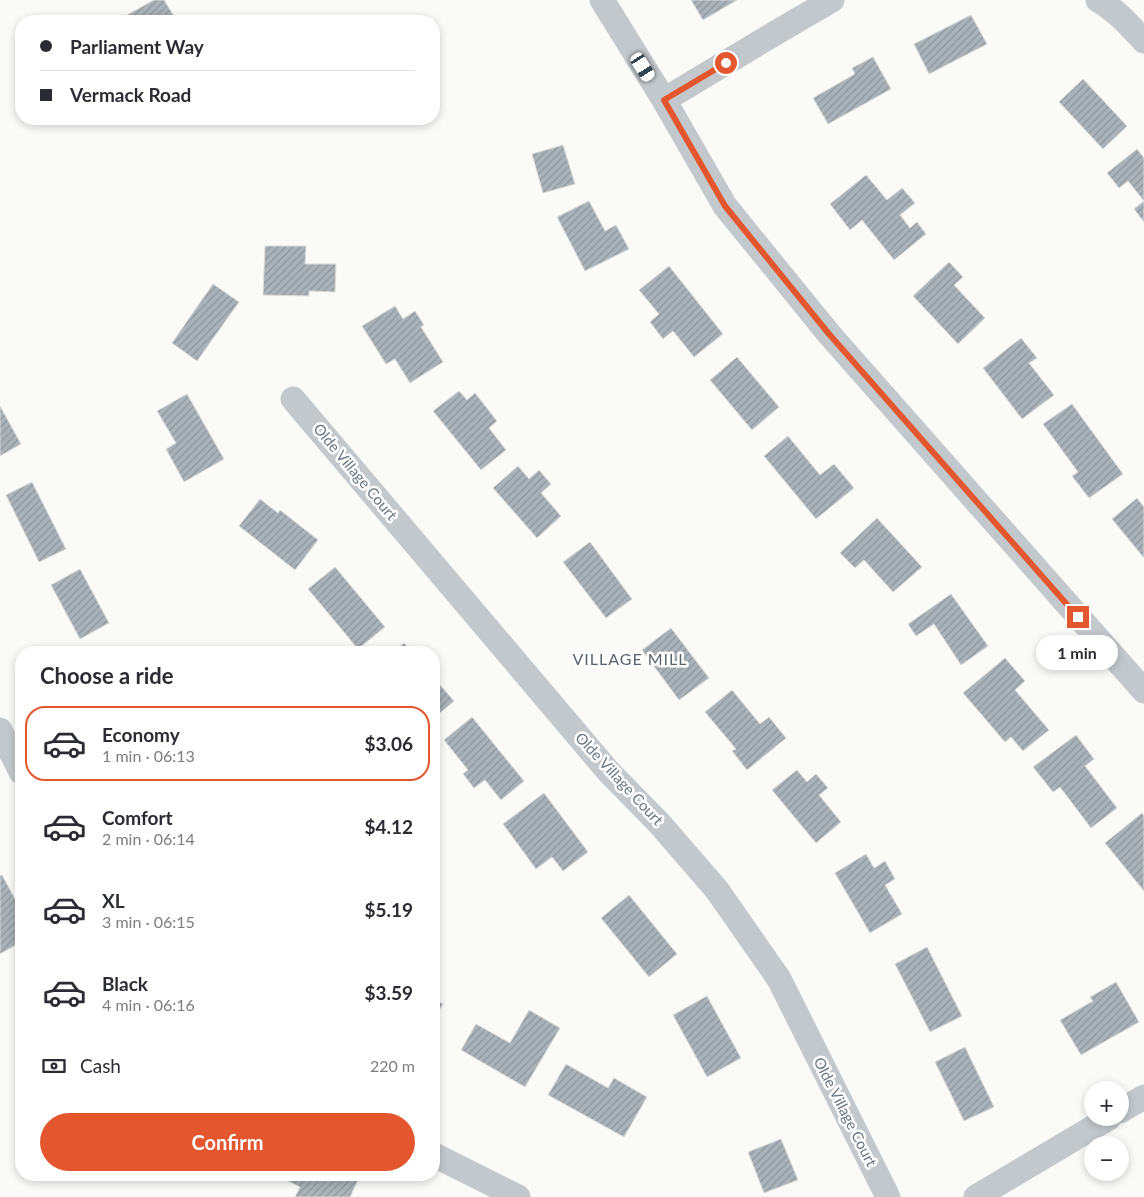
<!DOCTYPE html>
<html lang="en">
<head>
<meta charset="utf-8">
<style>
	:root { --surface:#fff; --page:#f2f2f3; --text:#2b2b33; --muted:#7c7c81; --line:#e1e1e2; --accent:#e4572e }
	body { margin:0; font-family:Lato,sans-serif; background:var(--page); color:var(--text); height:100vh; display:flex; flex-direction:column; font-size:19px; white-space:nowrap }
	* { box-sizing:border-box; margin:0 }
	p { font-size:16px; color:var(--muted) }
	.icon { flex:none; width:28px; height:28px; fill:none; stroke:currentColor; stroke-width:2; stroke-linecap:round; stroke-linejoin:round }
	.map { position:relative; flex:1; overflow:hidden }
	.sheet { position:absolute; left:15px; top:646px; width:425px; height:535px; display:flex; flex-direction:column; background:var(--surface); border-radius:20px; box-shadow:0 2px 8px #0003 }
	.sheet>* { flex:none }
	.guide { position:absolute; left:15px; top:15px; width:425px; height:110px; border-radius:20px; box-shadow:0 2px 8px #0003; display:grid; align-content:center; height:110px; padding:0 25px; background:var(--surface) }
	.controls { position:absolute; left:1084px; top:1081px; display:grid; gap:10px }
	.controls a { display:grid; place-items:center; width:45px; height:45px; border-radius:50%; background:var(--surface); box-shadow:0 2px 8px #0003; font-size:25px }
	.end { position:absolute; width:22px; height:22px; margin:-11px; border:6px solid #e4572e; background:#fff; box-shadow:0 0 0 2px #fff }
	.from { border-radius:50% }
	.bubble { position:absolute; height:35px; border-radius:18px; background:var(--surface); box-shadow:0 2px 8px #0003; font-size:16px; font-weight:700; line-height:35px; text-align:center }
	.car { position:absolute; width:15px; height:30px; margin:-15px -8px; border-radius:6px; box-shadow:0 0 4px 1px #0007; background:linear-gradient(#fff 24%,#345 0 40%,#fff 0 76%,#345 0 86%,#fff 0) }
	.guide b { display:flex; align-items:center; gap:18px; height:48px; font-size:19px }
	.guide b+b { border-top:1px solid var(--line) }
	.guide i { width:12px; height:12px; background:var(--text) }
	ul { padding:0; list-style:none }
	li { display:flex; align-items:center; gap:15px; height:75px; margin:0 10px 8px; padding:0 15px; border:2px solid transparent; border-radius:20px }
	li div { flex:1 }
	li b { display:block; font-size:19px }
	li em { font-style:normal; font-weight:700 }
	li.current { border-color:var(--accent) }
	li>.icon { width:45px; height:45px; stroke-width:1.5 }
	h2 { padding:0 25px; font-size:22px; line-height:60px }
	.pay { display:flex; align-items:center; gap:12px; height:55px; padding:0 25px; font-size:19px }
	.pay p { margin-inline-start:auto }
	.cta { display:flex; gap:10px; margin-top:auto; padding:10px 25px }
	.cta a { flex:1; height:58px; border-radius:30px; background:var(--accent); color:#fff; font-size:20px; font-weight:700; line-height:58px; text-align:center }
	.map>svg:first-child { display:block }
</style>
</head>
<body>
<div class="map">
<svg width="1144" height="1197" viewBox="0 0 1144 1197">
	<defs>
		<pattern id="building-hatch" width="6" height="6" patternUnits="userSpaceOnUse" patternTransform="scale(1.25)"><rect width="6" height="6" fill="#aab3b9"/><path d="M-1 1l2-2M0 6l6-6M5 7l2-2" fill="none" stroke="#8e969c"/></pattern>
	</defs>
	<rect width="100%" height="100%" fill="#fafaf8"/>
	<g fill="url(#building-hatch)" stroke="#dcdcda">
		<path d="M154,0H164L177,21H130L127,15Z"/>
		<path d="M691,0H737L703,20Z"/>
		<path d="M971,15L987,44L929,74L914,44Z"/>
		<path d="M873,57L891,89L828,124L813,98L855,74L852,68Z"/>
		<path d="M1083,79L1127,126L1103,149L1059,102Z"/>
		<path d="M563,145L575,184L543,193L532,154Z"/>
		<path d="M1137,149L1144,158V222L1134,209L1144,201L1128,181L1119,188L1107,173Z"/>
		<path d="M866,175L887,200L902,188L915,203L900,215L910,228L917,222L926,234L894,260L862,220L850,230L830,204Z"/>
		<path d="M589,201L605,231L616,225L629,249L585,271L557,217Z"/>
		<path d="M265,246H306L305,264H336L335,292L309,291V296L263,295Z"/>
		<path d="M949,262L963,277L954,285L985,318L958,344L913,296Z"/>
		<path d="M669,266L723,334L694,357L673,331L663,339L650,322L659,314L639,290Z"/>
		<path d="M213,284L239,302L197,361L172,343Z"/>
		<path d="M395,306L403,319L415,311L424,325L421,327L443,362L410,383L395,359L386,364L362,326Z"/>
		<path d="M1021,338L1037,358L1029,363L1054,395L1022,419L983,368Z"/>
		<path d="M737,357L779,407L752,430L710,380Z"/>
		<path d="M459,391L467,400L475,393L497,421L489,428L506,450L481,470L433,411Z"/>
		<path d="M187,394L224,459L184,482L166,449L176,443L157,411Z"/>
		<path d="M1072,404L1123,474L1089,498L1072,476L1078,472L1043,424Z"/>
		<path d="M0,406L21,444L0,456Z"/>
		<path d="M788,436L820,475L834,464L854,488L816,519L764,456Z"/>
		<path d="M518,466L529,479L539,470L551,484L541,493L561,516L537,538L493,488Z"/>
		<path d="M32,482L66,549L39,562L6,495Z"/>
		<path d="M1137,498L1144,507V558L1112,519Z"/>
		<path d="M260,499L278,513L280,510L318,540L295,570L239,526Z"/>
		<path d="M877,518L922,567L893,592L864,560L855,568L840,553Z"/>
		<path d="M590,542L632,599L606,618L563,562Z"/>
		<path d="M335,567L385,627L358,649L308,589Z"/>
		<path d="M80,569L109,623L80,639L51,585Z"/>
		<path d="M951,594L988,646L961,665L934,624L916,636L908,624Z"/>
		<path d="M671,628L709,678L679,700L642,650Z"/>
		<path d="M404,643L413,652H393Z"/>
		<path d="M1005,658L1025,681L1015,690L1049,730L1023,751L1011,737L1005,742L963,693Z"/>
		<path d="M434,676V678L454,701L434,718Z"/>
		<path d="M732,690L760,724L769,717L786,738L747,770L732,751L736,749L705,712Z"/>
		<path d="M472,717L524,781L501,800L485,780L474,788L463,774L468,770L444,740Z"/>
		<path d="M1076,735L1094,759L1085,766L1117,808L1091,828L1060,787L1053,792L1033,767Z"/>
		<path d="M797,770L807,782L816,774L828,788L819,795L841,822L816,843L772,790Z"/>
		<path d="M544,793L588,852L563,871L552,857L536,869L503,824Z"/>
		<path d="M1142,813L1144,816V891L1105,843Z"/>
		<path d="M866,854L874,868L885,861L895,879L885,885L902,914L870,933L835,873Z"/>
		<path d="M2,875L21,910V942L0,954V876Z"/>
		<path d="M629,895L677,954L649,977L601,918Z"/>
		<path d="M927,947L962,1016L930,1032L895,964Z"/>
		<path d="M1116,982L1139,1022L1081,1055L1060,1020L1093,1001L1090,997Z"/>
		<path d="M707,996L741,1058L707,1077L673,1015Z"/>
		<path d="M434,998L443,1004L434,1018Z"/>
		<path d="M529,1010L560,1028L525,1087L461,1050L476,1024L510,1043Z"/>
		<path d="M965,1047L994,1107L964,1121L935,1062Z"/>
		<path d="M566,1064L608,1088L614,1078L647,1097L624,1137L548,1095Z"/>
		<path d="M781,1139L798,1180L764,1193L748,1152Z"/>
		<path d="M281,1175H348L358,1180L350,1197H295L300,1187L280,1177Z"/>
	</g>
	<g fill="none" stroke-linecap="round" stroke-linejoin="round">
		<g stroke="#c3c8cc" stroke-width="25">
			<path d="M602,0L664,100L725,206L829,334L1144,691"/>
			<path d="M1098,0C1116,10 1130,26 1144,41"/>
			<path d="M664,100L772,35L832,0"/>
			<path d="M293,399L608,771L659,823L717,890L779,979L888,1197"/>
			<path d="M0,730L21,772"/>
			<path d="M1120,1111L1144,1097"/>
			<path d="M434,1155L518,1197"/>
			<path d="M976,1197L1109,1118"/>
		</g>
	</g>
	<g fill="none" stroke-linecap="round" stroke-linejoin="round">
		<path stroke="#e4572e" stroke-width="6" d="M726,63L664,100L725,206L829,334L1078,617"/>
	</g>
	<g text-anchor="middle" stroke-width="5" stroke-linejoin="round" paint-order="stroke">
		<g font-size="15" fill="#657683" stroke="#fff">
			<text transform="translate(355 472) rotate(50)" y="5">Olde Village Court</text>
			<text transform="translate(619 779) rotate(47)" y="5">Olde Village Court</text>
			<text transform="translate(845 1112) rotate(63)" y="5">Olde Village Court</text>
		</g>
		<g font-size="16" letter-spacing="1" fill="#57646e" stroke="#fff">
			<text x="630" y="665">VILLAGE MILL</text>
		</g>
	</g>
</svg>
<div class="controls">
<a>+</a>
<a>−</a>
</div>
<i class="end from" style="left:726px;top:63px"></i>
<i class="end" style="left:1078px;top:617px"></i>
<div class="bubble" style="left:1036px;top:635px;width:82px">1 min</div>
<i class="car" style="left:643px;top:67px;rotate:148deg"></i>
<div class="guide">
<b><i class="from"></i>Parliament Way</b>
<b><i></i>Vermack Road</b>
</div>
<section class="sheet">
<h2>Choose a ride</h2>
<ul>
<li class="current"><svg class="icon" aria-label="car" viewBox="0 0 24 24"><path d="M5 17H2v-5l4-1 3-4h7l3 4 3 1v5h-3M9 17h6M6 11h13"/><circle cx="7" cy="17" r="2"/><circle cx="17" cy="17" r="2"/></svg><div><b>Economy</b><p>1 min · 06:13</p></div><em>$3.06</em></li>
<li><svg class="icon" aria-label="car" viewBox="0 0 24 24"><path d="M5 17H2v-5l4-1 3-4h7l3 4 3 1v5h-3M9 17h6M6 11h13"/><circle cx="7" cy="17" r="2"/><circle cx="17" cy="17" r="2"/></svg><div><b>Comfort</b><p>2 min · 06:14</p></div><em>$4.12</em></li>
<li><svg class="icon" aria-label="car" viewBox="0 0 24 24"><path d="M5 17H2v-5l4-1 3-4h7l3 4 3 1v5h-3M9 17h6M6 11h13"/><circle cx="7" cy="17" r="2"/><circle cx="17" cy="17" r="2"/></svg><div><b>XL</b><p>3 min · 06:15</p></div><em>$5.19</em></li>
<li><svg class="icon" aria-label="car" viewBox="0 0 24 24"><path d="M5 17H2v-5l4-1 3-4h7l3 4 3 1v5h-3M9 17h6M6 11h13"/><circle cx="7" cy="17" r="2"/><circle cx="17" cy="17" r="2"/></svg><div><b>Black</b><p>4 min · 06:16</p></div><em>$3.59</em></li>
</ul>
<div class="pay"><svg class="icon" aria-label="cash" viewBox="0 0 24 24"><path d="M3 7h18v10H3z"/><circle cx="12" cy="12" r="2"/></svg>Cash<p>220 m</p></div>
<div class="cta"><a>Confirm</a></div>
</section>
</div>
</body>
</html>
